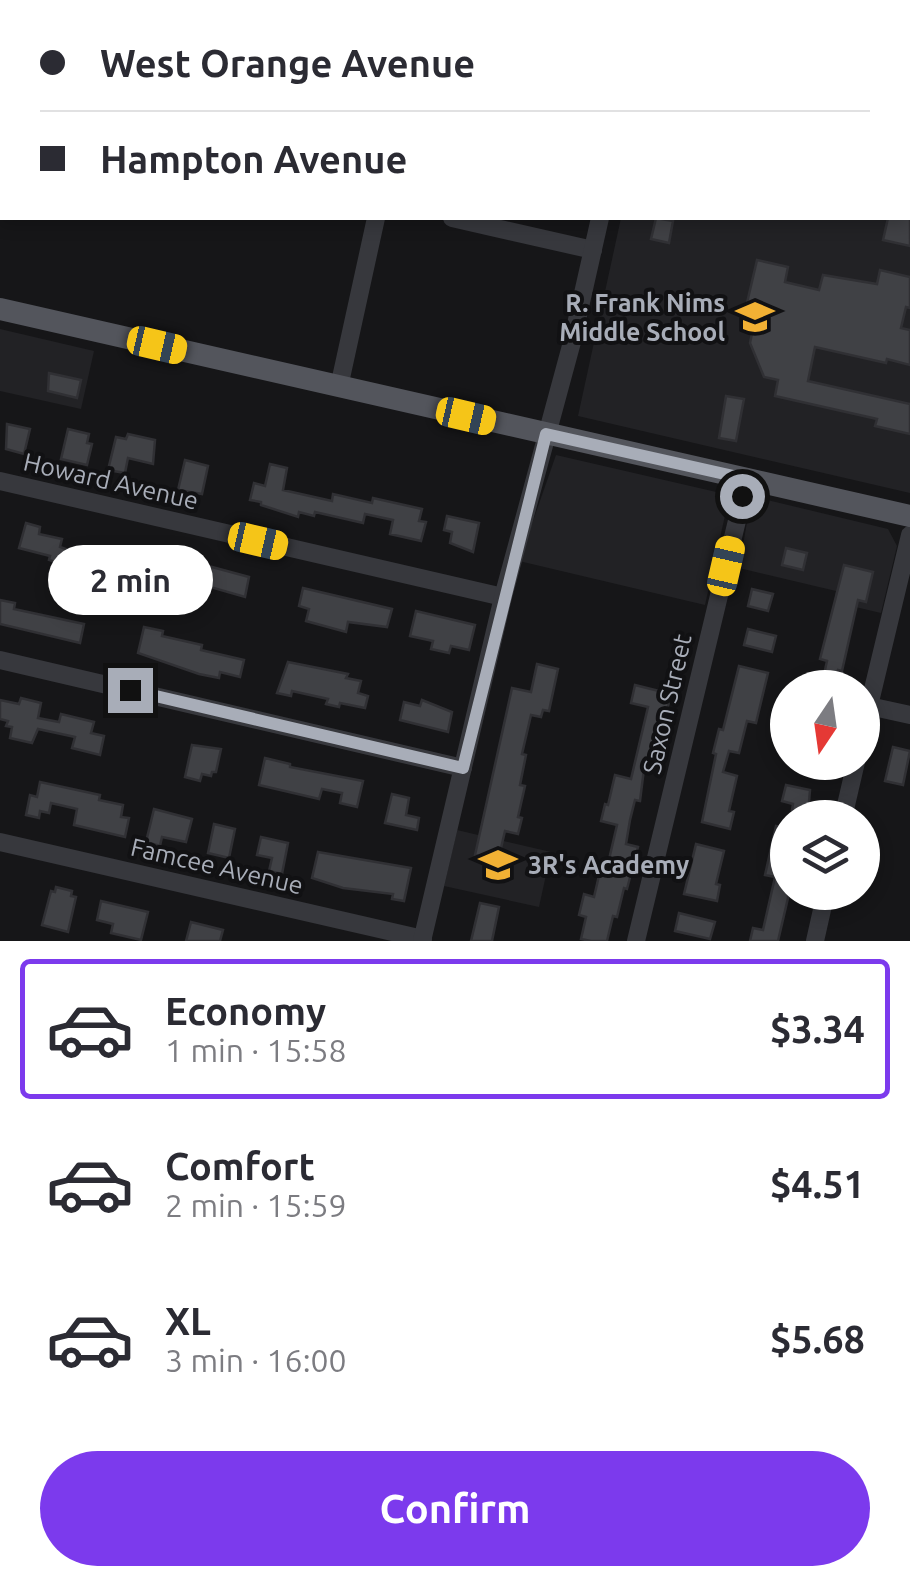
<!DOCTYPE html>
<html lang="en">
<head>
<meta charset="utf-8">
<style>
	:root { --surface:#fff; --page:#f7f7f7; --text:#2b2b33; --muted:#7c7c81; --line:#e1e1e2; --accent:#7c3aed }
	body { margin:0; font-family:Ubuntu,sans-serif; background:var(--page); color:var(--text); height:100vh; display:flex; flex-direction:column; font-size:38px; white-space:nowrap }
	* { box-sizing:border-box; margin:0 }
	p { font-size:32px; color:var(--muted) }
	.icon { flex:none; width:55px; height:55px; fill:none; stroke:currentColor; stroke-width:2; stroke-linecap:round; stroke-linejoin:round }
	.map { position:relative; height:941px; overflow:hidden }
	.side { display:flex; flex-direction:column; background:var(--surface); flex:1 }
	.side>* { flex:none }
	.guide { position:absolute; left:0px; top:0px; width:910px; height:220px; box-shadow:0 5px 15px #0003; display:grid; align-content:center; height:220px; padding:0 40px; background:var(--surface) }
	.needle { width:65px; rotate:193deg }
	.buttons { position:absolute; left:770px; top:670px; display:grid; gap:20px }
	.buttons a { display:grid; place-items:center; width:110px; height:110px; border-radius:50%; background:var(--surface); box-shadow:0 5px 15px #0003; font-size:50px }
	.end { position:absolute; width:45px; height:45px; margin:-22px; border:12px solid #a8adb8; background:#111; box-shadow:0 0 0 5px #111 }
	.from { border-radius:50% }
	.bubble { position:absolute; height:70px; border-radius:35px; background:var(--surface); box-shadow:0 5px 15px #0003; font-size:32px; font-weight:700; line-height:70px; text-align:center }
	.car { position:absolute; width:30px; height:60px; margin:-30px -15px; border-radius:12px; box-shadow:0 0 8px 2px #0007; background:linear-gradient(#f5c518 24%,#345 0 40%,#f5c518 0 76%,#345 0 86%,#f5c518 0) }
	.guide b { display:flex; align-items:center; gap:35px; height:95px; font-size:38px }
	.guide b+b { border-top:2px solid var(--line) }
	.guide i { width:25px; height:25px; background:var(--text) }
	ul { padding:18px 0 0; list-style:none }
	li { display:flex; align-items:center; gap:30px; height:140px; margin:0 20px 15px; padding:0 20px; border:5px solid transparent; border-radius:10px }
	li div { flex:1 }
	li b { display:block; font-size:38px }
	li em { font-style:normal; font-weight:700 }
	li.selected { border-color:var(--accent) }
	li>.icon { width:90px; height:90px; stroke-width:1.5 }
	.button { display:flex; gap:20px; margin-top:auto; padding:20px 40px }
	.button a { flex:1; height:115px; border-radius:60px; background:var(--accent); color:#fff; font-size:40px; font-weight:700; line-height:115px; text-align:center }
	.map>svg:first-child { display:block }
</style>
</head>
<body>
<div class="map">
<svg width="910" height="941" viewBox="0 0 910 941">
	<rect width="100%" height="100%" fill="#161618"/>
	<g fill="#222225">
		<path d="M668,0H910V493L578,416L621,218H908V2H668Z"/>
		<path d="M0,329L94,351L81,409L0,391Z"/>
		<path d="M556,455L725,494L728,502L705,605L519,561Z"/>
		<path d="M759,498L888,529L897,546L881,613L834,602L836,591L739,568L750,505Z"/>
		<path d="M457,830L551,852L539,907L444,886Z"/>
	</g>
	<path fill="#1e261f" d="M739,0H910L908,20V2H735Z"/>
	<g fill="#404145" stroke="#303034" stroke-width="2.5">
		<path d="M656,218L673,221L669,243L651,239Z"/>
		<path d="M888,218H910V246L883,240Z"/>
		<path d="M757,260L788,267L785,282L819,290L823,275L877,284L880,270L910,277V308L906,307L901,328L910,330V365L887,359L886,363L815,347L808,381L910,404V434L875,426L877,419L775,396L778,380L764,377L750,343L757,310L746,307Z"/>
		<path d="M49,373L81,380L77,398L48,391Z"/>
		<path d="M726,396L744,399L736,441L719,438Z"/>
		<path d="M7,424L30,429L24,454L6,449Z"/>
		<path d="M68,429L89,434L87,443L92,444L87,465L61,459Z"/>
		<path d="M128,434L155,440L153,464L128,458L125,473L108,470L116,437L126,439Z"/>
		<path d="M185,460L208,466L202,494L178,490Z"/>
		<path d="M270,464L287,468L283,490L332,501L333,494L372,503L373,498L422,509L419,521L426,522L421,541L390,534L393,520L365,514L363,523L315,512L314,516L299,512L298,517L261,505V502L250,500L254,483L265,486Z"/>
		<path d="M447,516L479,523L473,552L450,543L452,532L444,530Z"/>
		<path d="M26,523L40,527L39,534L62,539L60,547L66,549L62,564L49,560L50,556L19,548Z"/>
		<path d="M130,548L180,560L176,579L170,577L163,590L147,586L149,580L124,574Z"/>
		<path d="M786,548L807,553L803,570L782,565Z"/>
		<path d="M201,564L249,577L245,597L196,583Z"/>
		<path d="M844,565L873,572L866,602L858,600L842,671L838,670L834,688H821L827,661L820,659Z"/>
		<path d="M303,588L392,609L387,627L348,622L346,632L306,621L309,609L299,606Z"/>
		<path d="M752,589L773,594L768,611L748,606Z"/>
		<path d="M0,600L15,603L14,609L84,624L80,643L0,624Z"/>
		<path d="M416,611L475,625L469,650L451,646L449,653L431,649L433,641L410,636Z"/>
		<path d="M144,627L163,631L162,636L202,645L201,650L244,660L240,677L220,672L219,678L199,674L138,653Z"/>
		<path d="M748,629L776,636L772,652L744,645Z"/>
		<path d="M288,662L348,674L346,678L361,681L358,693L368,696L365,708L340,703L339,707L326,704L328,699L292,691L291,696L277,693Z"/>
		<path d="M537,664L558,669L549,711L543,710L541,717L531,715L522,754L526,755L520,785L525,786L518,817L522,818L518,834L505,831L498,861L475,855L512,688L531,692Z"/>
		<path d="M739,666L768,673L756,723L747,721L739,753L729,751L723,772L737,776L729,811L734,812L730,829L702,822L716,754L713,753L719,729L723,730Z"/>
		<path d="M635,685L671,694L652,771L644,769L640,801L635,800L630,820L626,844L638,847L627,889L624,888L617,917L613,916L607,941H591L581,939L586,917L579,915L584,894L594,897L601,867L607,868L617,825L601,821L605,804L608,805L615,775L631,779L648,707L631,703Z"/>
		<path d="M21,698L41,703L38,718L59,722L61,714L94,722L91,733L104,736L100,755L72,748L75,737L38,729L32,743L10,738L12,727L6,726L8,721L0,719V700L19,704Z"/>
		<path d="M422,700L452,712L448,732L400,720L404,702L420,706Z"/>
		<path d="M192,745L221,749L216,772H212L211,776L202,774L200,781L185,777Z"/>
		<path d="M893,747L910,751L903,785L885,781Z"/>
		<path d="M265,758L290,764V767L363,781L357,807L340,803L342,793L322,789L319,799L259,785Z"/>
		<path d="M40,782L100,795L99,800L123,805L121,817L129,818L125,837L74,825L77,809L51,803L49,813L40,811L39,818L26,815L30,795L37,797Z"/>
		<path d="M786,785L810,790L808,814L792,810L793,804L782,801Z"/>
		<path d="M392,794L409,798L406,815L419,818L417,830L385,823Z"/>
		<path d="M154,809L192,819L186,842L162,837L160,846L146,842Z"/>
		<path d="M214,824L235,829L229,858L208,853Z"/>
		<path d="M776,826L788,828V898L778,941H750L753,928L763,930L775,877L765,875Z"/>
		<path d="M261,837L288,843L282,874L269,871L272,858L257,855Z"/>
		<path d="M696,844L724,851L716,884L720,885L717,901L684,894Z"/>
		<path d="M318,852L411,868L404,901L392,899L393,894L343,888L312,878Z"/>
		<path d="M56,887L72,891L71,896L76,897L68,932L42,925L51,891L55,892Z"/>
		<path d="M101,901L148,912L141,940L111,933L113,924L97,920Z"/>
		<path d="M480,903L499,907L492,941H471Z"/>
		<path d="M679,913L715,922L710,939L675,931Z"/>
		<path d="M191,922L223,930L220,941H186Z"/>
	</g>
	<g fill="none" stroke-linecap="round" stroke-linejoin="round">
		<g stroke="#37383d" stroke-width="18">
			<path d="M341,0L352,2"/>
			<path d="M648,2V0"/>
			<path d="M452,218L593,250"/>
			<path d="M339,387L376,218"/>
			<path d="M0,481L503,597"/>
			<path d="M0,660L463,768"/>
			<path d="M869,706L910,715"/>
			<path d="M862,735L910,535"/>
			<path d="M843,818L856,762"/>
			<path d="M0,842L423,939"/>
			<path d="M422,941L503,597L572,342L600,218"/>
			<path d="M636,941L747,479"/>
			<path d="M815,941L826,892"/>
		</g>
		<path stroke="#53555c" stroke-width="22" d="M0,309L910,516"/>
	</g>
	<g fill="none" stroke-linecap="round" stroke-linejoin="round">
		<path stroke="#a8adb8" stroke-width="12" d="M130,690L463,768L546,434L747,479L742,496"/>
	</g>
	<defs>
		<g id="school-bare" transform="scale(3)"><path d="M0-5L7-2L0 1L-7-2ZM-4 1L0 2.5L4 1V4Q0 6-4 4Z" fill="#f2b134" stroke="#111113" stroke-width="2.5" paint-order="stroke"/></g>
	</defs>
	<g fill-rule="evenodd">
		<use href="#school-bare" x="755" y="317"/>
		<use href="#school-bare" x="498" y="865"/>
	</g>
	<g text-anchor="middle" stroke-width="8" stroke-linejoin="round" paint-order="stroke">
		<g font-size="25" font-weight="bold" fill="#a8adb8" stroke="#111113" text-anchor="end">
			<text x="725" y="312">R. Frank Nims<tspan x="725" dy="29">Middle School</tspan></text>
			<text x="528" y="874" text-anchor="start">3R's Academy</text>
		</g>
		<g font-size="25" fill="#a8adb8" stroke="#111113">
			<text transform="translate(111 481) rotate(13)" y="9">Howard Avenue</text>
			<text transform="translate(667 704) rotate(-77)" y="9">Saxon Street</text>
			<text transform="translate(217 866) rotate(13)" y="9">Famcee Avenue</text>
		</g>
	</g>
</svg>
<div class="buttons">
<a><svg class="needle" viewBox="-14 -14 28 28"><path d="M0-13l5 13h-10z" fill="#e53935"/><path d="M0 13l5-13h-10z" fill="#7c7c81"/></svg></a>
<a><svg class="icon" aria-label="layers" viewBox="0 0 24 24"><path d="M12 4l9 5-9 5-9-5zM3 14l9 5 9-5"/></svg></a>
</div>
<i class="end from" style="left:742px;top:496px"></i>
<i class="end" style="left:130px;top:690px"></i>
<div class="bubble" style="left:48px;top:545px;width:165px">2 min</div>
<i class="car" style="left:157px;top:345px;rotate:103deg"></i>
<i class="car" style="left:466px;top:416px;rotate:103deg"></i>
<i class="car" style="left:258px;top:541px;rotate:103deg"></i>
<i class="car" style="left:726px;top:566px;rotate:13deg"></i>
<div class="guide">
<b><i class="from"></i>West Orange Avenue</b>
<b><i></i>Hampton Avenue</b>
</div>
</div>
<section class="side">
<ul>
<li class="selected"><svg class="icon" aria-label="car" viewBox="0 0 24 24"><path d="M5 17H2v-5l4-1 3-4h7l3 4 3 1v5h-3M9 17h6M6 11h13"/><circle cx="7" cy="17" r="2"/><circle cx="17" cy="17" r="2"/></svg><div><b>Economy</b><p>1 min · 15:58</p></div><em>$3.34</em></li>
<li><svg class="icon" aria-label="car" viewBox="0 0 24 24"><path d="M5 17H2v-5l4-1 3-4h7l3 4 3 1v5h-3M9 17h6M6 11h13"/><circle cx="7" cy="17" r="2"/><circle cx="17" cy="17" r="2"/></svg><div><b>Comfort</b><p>2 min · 15:59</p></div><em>$4.51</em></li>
<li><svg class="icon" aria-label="car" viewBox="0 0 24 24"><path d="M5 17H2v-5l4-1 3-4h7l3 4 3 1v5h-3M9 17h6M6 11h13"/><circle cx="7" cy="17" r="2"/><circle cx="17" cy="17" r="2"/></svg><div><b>XL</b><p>3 min · 16:00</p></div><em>$5.68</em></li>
</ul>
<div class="button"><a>Confirm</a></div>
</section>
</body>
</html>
